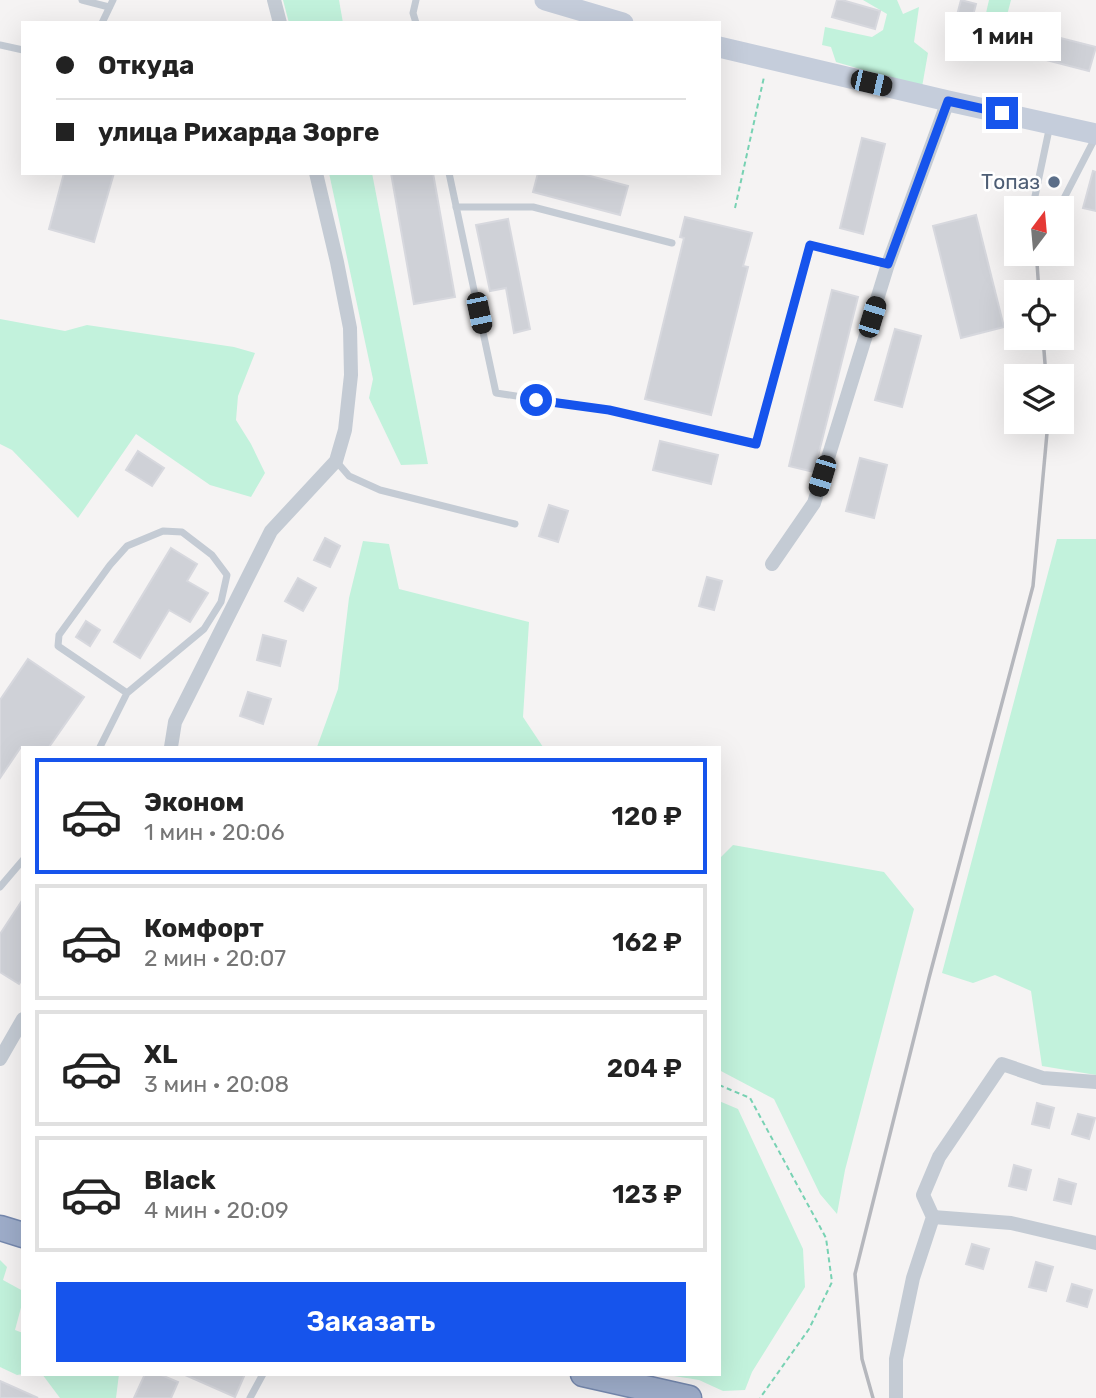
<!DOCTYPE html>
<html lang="ru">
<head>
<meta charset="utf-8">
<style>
	:root { --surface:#fff; --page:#f2f2f2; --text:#222; --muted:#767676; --line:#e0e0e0; --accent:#1654ec }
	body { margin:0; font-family:Rubik,sans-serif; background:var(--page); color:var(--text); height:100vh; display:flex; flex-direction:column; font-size:26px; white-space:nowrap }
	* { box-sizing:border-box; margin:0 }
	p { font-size:23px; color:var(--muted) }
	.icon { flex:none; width:38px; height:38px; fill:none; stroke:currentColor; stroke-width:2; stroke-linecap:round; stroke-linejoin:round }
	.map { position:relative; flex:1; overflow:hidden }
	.sheet { position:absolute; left:21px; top:746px; width:700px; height:630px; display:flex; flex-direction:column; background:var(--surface); border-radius:0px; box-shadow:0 7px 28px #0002 }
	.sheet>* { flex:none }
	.top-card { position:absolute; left:21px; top:21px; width:700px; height:154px; border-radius:0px; box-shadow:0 7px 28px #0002; display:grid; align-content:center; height:154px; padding:0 35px; background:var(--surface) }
	.needle { width:46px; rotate:16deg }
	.controls { position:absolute; left:1004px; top:196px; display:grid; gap:14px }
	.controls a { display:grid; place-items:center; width:70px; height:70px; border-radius:0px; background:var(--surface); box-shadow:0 7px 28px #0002; font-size:35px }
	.end { position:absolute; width:32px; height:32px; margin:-16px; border:9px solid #1654ec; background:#fff; box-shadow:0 0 0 4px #fff }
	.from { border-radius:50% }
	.bubble { position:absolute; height:49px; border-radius:0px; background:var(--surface); box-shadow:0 7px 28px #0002; font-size:23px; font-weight:600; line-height:49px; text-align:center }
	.car { position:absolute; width:21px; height:42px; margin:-21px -10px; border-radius:9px; box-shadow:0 0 5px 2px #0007; background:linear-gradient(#222 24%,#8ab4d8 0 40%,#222 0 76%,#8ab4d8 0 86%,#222 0) }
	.top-card b { display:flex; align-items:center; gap:24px; height:66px; font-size:26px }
	.top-card b+b { border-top:2px solid var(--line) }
	.top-card i { width:18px; height:18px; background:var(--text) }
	ul { padding:12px 0 0; list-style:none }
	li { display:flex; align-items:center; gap:21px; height:116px; margin:0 14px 10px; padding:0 21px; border:4px solid var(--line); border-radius:0px }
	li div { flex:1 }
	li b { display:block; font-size:26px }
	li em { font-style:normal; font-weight:600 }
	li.selected { border-color:var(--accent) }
	li>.icon { width:63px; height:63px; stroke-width:1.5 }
	.action { display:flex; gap:14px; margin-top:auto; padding:14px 35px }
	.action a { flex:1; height:80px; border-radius:0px; background:var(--accent); color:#fff; font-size:28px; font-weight:600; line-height:80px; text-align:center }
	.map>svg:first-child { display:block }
</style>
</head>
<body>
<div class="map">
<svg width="1096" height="1398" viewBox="0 0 1096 1398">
	<rect width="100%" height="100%" fill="#f5f3f3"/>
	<g fill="#c2f2dc">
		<path d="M283,0H339L343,23H289Z"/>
		<path d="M863,0H897L903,14L919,7L914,42L928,53L922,87L836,62L831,47L822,45L825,27L872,37L883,30L887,14Z"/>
		<path d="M989,0H1011L997,53L978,48Z"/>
		<path d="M329,173H372L428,464L401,465L369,398L373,379Z"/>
		<path d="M0,319L65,331L87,325L234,347L255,353L238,396L236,420L251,444L265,473L251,497L210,485L136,434L78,518L12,450L0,444Z"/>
		<path d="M1057,539H1096V1075L1042,1066L1031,991L995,975L973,983L942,973Z"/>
		<path d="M363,541L389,544L399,589L529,622L523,717L543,747H317L338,689L349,598Z"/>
		<path d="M733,845L884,872L914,909L845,1170L837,1214L820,1194L774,1099L719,1070V859Z"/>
		<path d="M719,1101L738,1109L803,1249L805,1287L752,1372L745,1390L723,1391L699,1380L674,1376L640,1374H719Z"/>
		<path d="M0,1260L7,1267L3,1280L23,1291V1300L15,1330L23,1333V1374L17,1375L0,1367Z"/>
		<path d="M42,1374H119L116,1398H60Z"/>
	</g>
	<g fill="#cfd1d7" stroke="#d7d8de" stroke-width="2">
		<path d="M837,0H842L880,11L875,29L832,17Z"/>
		<path d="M961,0L976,4L965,46L950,42Z"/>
		<path d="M1021,28L1096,47L1089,71L1015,52Z"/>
		<path d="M862,138L885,144L863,234L840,228Z"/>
		<path d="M1093,171L1096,172V211L1083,208Z"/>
		<path d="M64,173H114L94,242L49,229Z"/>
		<path d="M391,173H433L455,297L414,304Z"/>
		<path d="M538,173H579L628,186L620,215L533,192Z"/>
		<path d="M976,215L1004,327L961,338L933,226Z"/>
		<path d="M685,217L752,233L743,266L748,267L711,415L645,399L684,238L680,237Z"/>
		<path d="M508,219L530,329L514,333L506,288L490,291L476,225Z"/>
		<path d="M832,290L858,297L814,472L789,466Z"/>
		<path d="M895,329L921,336L902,407L875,400Z"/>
		<path d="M660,441L718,455L711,484L653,470Z"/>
		<path d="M138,451L164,468L152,486L126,470Z"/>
		<path d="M860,458L887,465L874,518L846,511Z"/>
		<path d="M549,505L568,511L558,542L539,536Z"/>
		<path d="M325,538L340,546L330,567L314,560Z"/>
		<path d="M171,548L197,564L187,581L208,593L190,622L169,610L140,658L114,642Z"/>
		<path d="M707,577L722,581L714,610L699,606Z"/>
		<path d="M298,578L316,588L303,611L285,601Z"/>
		<path d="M86,621L100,630L90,646L76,637Z"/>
		<path d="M263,635L286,641L280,666L257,660Z"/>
		<path d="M28,659L84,697L49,747H21L0,778V700Z"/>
		<path d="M248,692L271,699L263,724L240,716Z"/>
		<path d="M23,899V978L19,984L0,972V934Z"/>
		<path d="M1037,1103L1054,1108L1049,1128L1032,1124Z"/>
		<path d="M1078,1114L1095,1118L1089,1139L1072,1134Z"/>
		<path d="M1014,1165L1031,1170L1026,1190L1009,1186Z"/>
		<path d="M1059,1179L1076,1184L1071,1204L1054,1200Z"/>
		<path d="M972,1244L989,1249L983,1269L966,1264Z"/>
		<path d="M1036,1262L1053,1267L1046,1291L1029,1287Z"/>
		<path d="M1072,1284L1092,1290L1087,1307L1067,1301Z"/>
		<path d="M145,1374H159L178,1382L171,1398H134Z"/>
		<path d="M183,1374H245L235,1397Z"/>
		<path d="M0,1381L38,1398H0Z"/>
	</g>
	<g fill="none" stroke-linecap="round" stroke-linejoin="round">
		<g stroke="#7588ae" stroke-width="27">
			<g id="trunk">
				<path d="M0,1228L23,1235"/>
				<path d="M583,1374L689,1398"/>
			</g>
		</g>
		<g stroke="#78d2b3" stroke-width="2" stroke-dasharray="5 3.5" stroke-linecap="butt">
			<path d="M735,208L764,77"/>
			<path d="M719,1085L750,1098L826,1238L832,1282L809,1329L760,1398"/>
		</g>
		<g stroke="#c4cbd4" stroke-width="7">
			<path d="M82,0L109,7"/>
			<path d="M102,23L113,0"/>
			<path d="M416,23L413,13L416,0"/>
			<path d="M0,45L23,50"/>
			<path d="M1050,125L1034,201L1060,206L1095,138"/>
			<path d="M449,173L496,393L609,410L756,444L810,245L888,264"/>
			<path d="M456,207H533L672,243"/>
			<path d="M336,461L349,476L380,490L515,524"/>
			<path d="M100,747L127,693L204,629L221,602L227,575L212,555L182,532L163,531L127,546L110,565L59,635L58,646L127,693"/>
			<path d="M0,887L23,860"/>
			<path d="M250,1398L263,1374"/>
		</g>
		<g stroke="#c4cbd4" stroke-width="14">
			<path d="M274,0L280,23"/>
			<path d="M772,564L814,503L888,264L948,101"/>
			<path d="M171,747L175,722L271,531L336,461L345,430L351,375L350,328L337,262L316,173"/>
			<path d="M0,1059L23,1019"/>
			<path d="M933,1217L1011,1223L1096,1243"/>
			<path d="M896,1398V1359L913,1278L933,1217L923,1195L939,1157L1002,1064L1043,1078L1096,1082"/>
		</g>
		<g stroke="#c5cddb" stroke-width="21">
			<path d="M545,0L623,23"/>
			<path d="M719,47L948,101L1096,134"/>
		</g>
		<use href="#trunk" stroke="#9eadca" stroke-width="24"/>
		<g stroke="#b5b7bd" stroke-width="3.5">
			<path d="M1037,263L1039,292"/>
			<path d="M1043,338L1046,376"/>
			<path d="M873,1398L862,1359L855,1274L929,978L1033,586L1048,422"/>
		</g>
	</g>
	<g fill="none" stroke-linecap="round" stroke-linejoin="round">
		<path stroke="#1654ec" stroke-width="9" d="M536,400L609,410L756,444L810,245L888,264L948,101L1002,113"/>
	</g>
	<circle fill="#5c6f8a" stroke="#fff" stroke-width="2.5" cx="1054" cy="182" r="7"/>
	<g text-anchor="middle" stroke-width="5" stroke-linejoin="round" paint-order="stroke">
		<g font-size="21" fill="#4e5e75" stroke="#fff" text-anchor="end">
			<text x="1040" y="189">Топаз</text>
		</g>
	</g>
</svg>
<div class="controls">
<a><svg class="needle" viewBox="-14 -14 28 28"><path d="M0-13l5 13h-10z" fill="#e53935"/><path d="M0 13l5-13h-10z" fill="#767676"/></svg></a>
<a><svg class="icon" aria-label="locate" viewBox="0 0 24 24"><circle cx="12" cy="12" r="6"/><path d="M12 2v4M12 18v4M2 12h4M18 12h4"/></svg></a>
<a><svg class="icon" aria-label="layers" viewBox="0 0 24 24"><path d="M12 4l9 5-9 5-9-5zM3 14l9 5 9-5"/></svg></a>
</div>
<i class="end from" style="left:536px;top:400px"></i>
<i class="end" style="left:1002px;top:113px"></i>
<div class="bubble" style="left:945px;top:12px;width:116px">1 мин</div>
<i class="car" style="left:871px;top:83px;rotate:103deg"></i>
<i class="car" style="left:479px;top:313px;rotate:168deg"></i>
<i class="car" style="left:872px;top:317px;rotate:17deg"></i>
<i class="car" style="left:822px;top:476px;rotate:197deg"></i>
<div class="top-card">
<b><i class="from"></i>Откуда</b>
<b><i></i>улица Рихарда Зорге</b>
</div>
<section class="sheet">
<ul>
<li class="selected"><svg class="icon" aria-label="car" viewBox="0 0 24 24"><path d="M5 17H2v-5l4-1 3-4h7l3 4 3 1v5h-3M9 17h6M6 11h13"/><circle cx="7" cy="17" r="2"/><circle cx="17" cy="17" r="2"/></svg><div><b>Эконом</b><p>1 мин · 20:06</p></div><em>120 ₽</em></li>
<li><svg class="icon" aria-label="car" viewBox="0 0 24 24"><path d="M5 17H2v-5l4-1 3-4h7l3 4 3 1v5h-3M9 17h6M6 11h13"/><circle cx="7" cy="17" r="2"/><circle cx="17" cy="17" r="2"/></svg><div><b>Комфорт</b><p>2 мин · 20:07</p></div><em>162 ₽</em></li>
<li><svg class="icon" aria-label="car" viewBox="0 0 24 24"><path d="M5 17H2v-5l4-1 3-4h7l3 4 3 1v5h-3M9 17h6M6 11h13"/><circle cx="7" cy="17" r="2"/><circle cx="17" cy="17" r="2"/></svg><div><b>XL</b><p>3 мин · 20:08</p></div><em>204 ₽</em></li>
<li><svg class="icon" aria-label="car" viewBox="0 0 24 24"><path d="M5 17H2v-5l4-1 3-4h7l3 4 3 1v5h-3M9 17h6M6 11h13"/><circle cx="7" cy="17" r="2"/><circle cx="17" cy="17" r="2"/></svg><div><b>Black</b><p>4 мин · 20:09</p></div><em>123 ₽</em></li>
</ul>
<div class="action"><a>Заказать</a></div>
</section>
</div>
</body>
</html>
